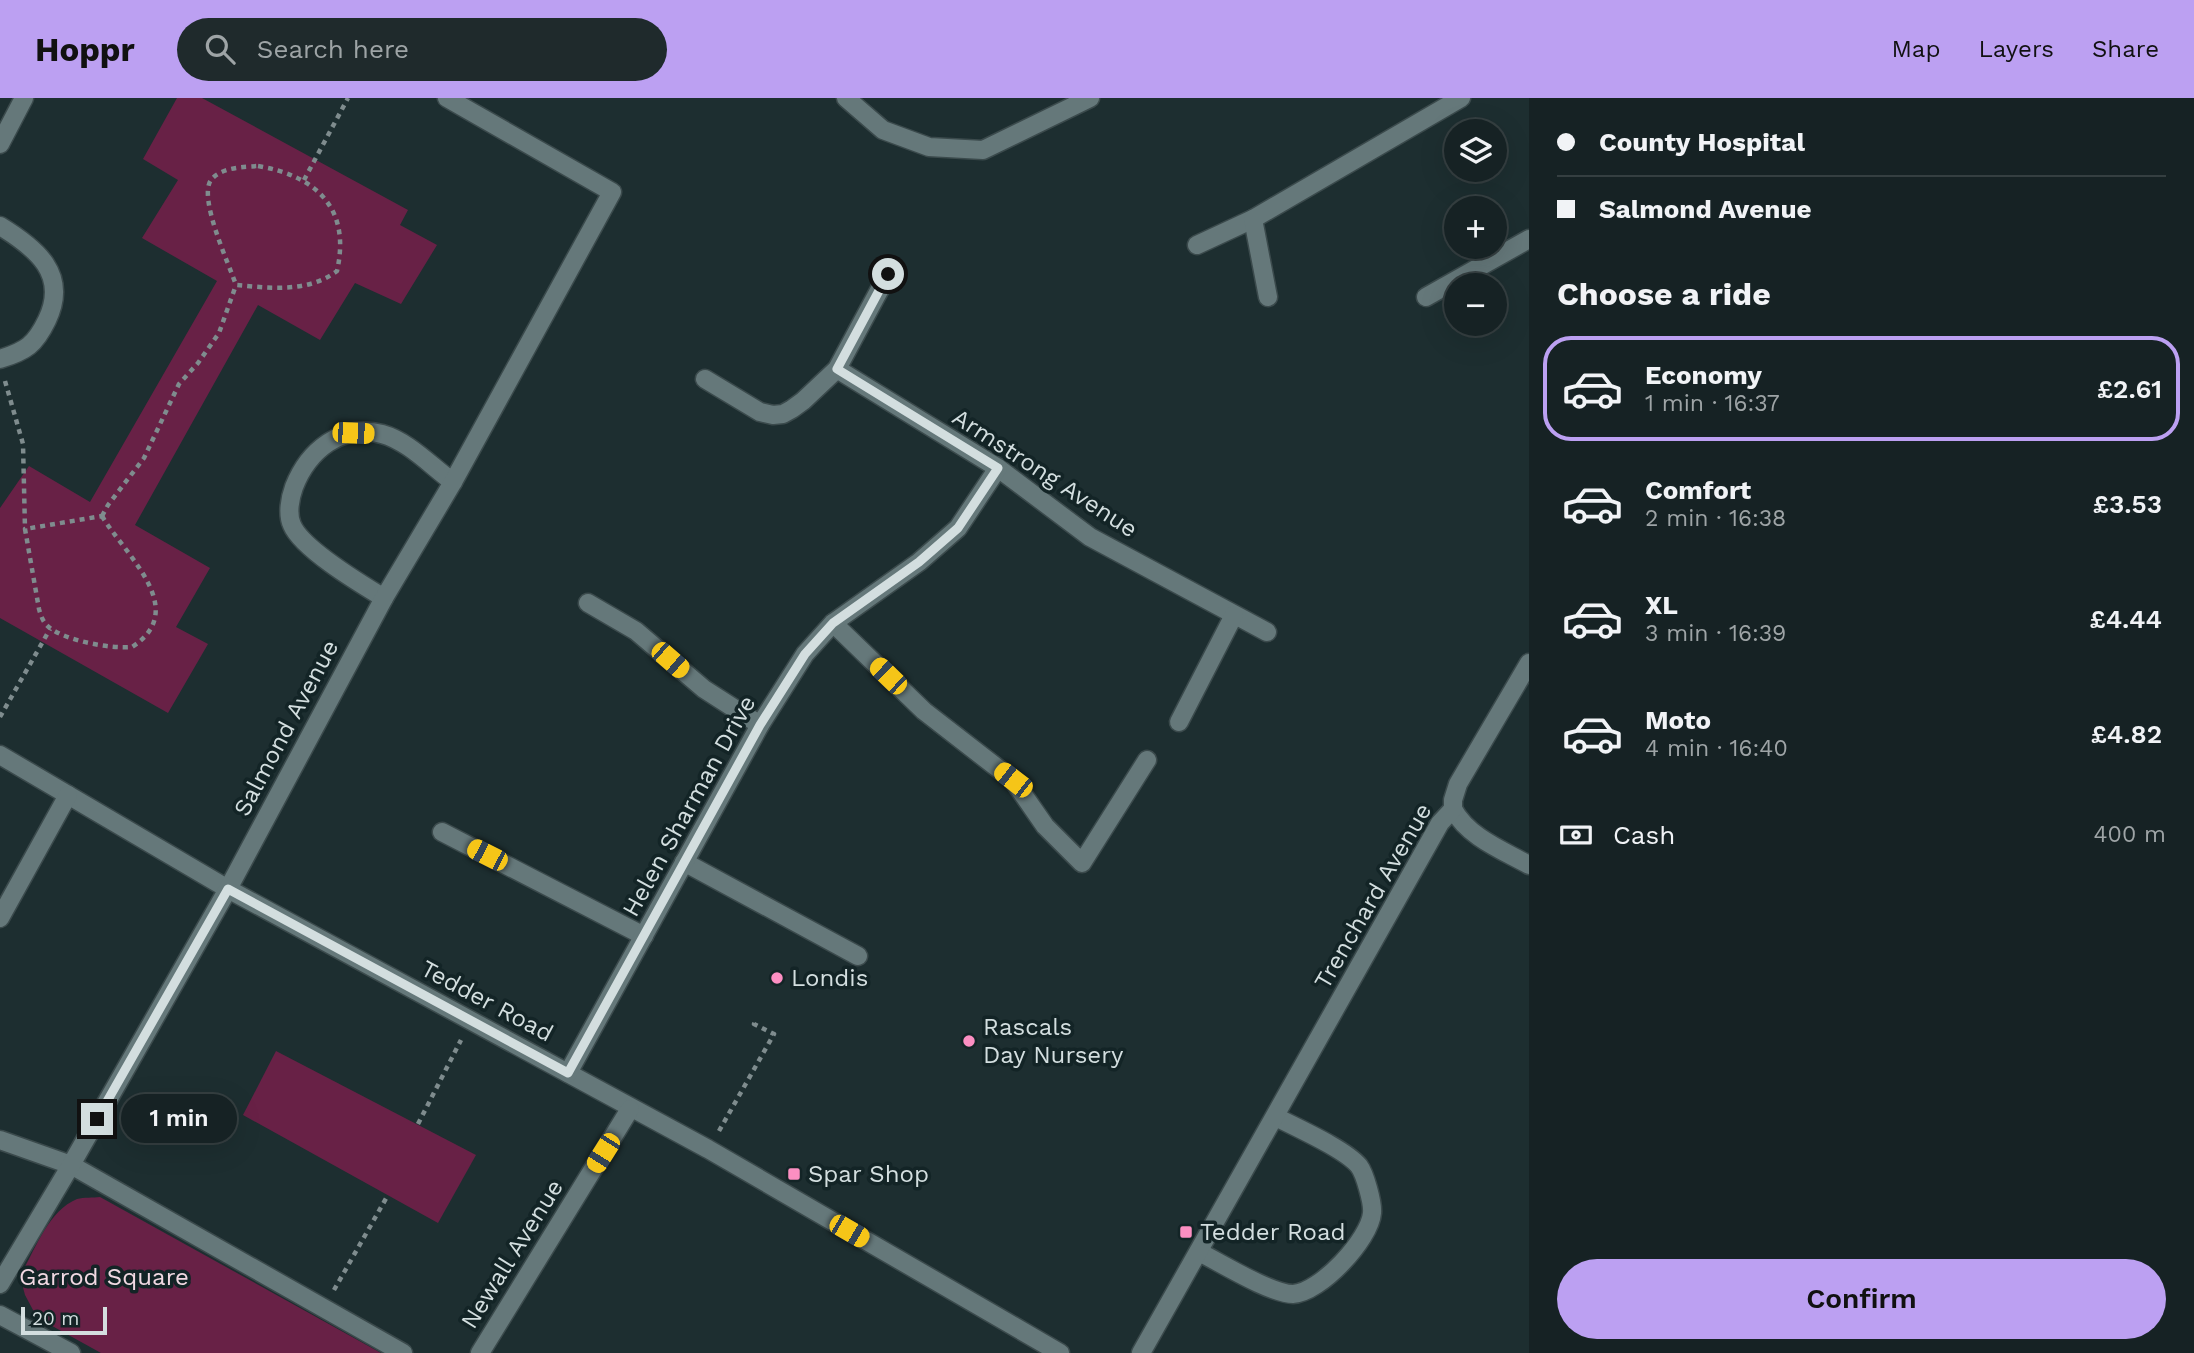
<!DOCTYPE html>
<html lang="en">
<head>
<meta charset="utf-8">
<style>
	:root { --surface:#162224; --page:#1f2a2c; --text:#f1f3f6; --muted:#9ea4a6; --line:#353f41; --accent:#bca0f2 }
	body { margin:0; font-family:"Work Sans",sans-serif; background:var(--page); color:var(--text); height:100vh; display:flex; flex-direction:column; font-size:26px; white-space:nowrap }
	* { box-sizing:border-box; margin:0 }
	p { font-size:23px; color:var(--muted) }
	.icon { flex:none; width:38px; height:38px; fill:none; stroke:currentColor; stroke-width:2; stroke-linecap:round; stroke-linejoin:round }
	.map { position:relative; flex:1; overflow:hidden }
	.sheet { display:flex; flex-direction:column; background:var(--surface); width:665px }
	.sheet>* { flex:none }
	.hud { display:grid; align-content:center; height:154px; padding:0 28px; background:var(--surface) }
	.tools { position:absolute; left:1444px; top:21px; display:grid; gap:14px }
	.tools a { display:grid; place-items:center; width:63px; height:63px; border-radius:50%; background:var(--surface); box-shadow:0 7px 28px #0002,0 0 0 2px var(--line); font-size:35px }
	.scale { position:absolute; left:21px; bottom:18px; width:86px; box-sizing:border-box; padding-left:7px; border:4px solid #d3dedf; border-top:0; font-size:19px; line-height:24px; white-space:nowrap; color:#d3dedf; -webkit-text-stroke:5px #132426; paint-order:stroke }
	.end { position:absolute; width:32px; height:32px; margin:-16px; border:9px solid #d3dedf; background:#111; box-shadow:0 0 0 4px #111 }
	.from { border-radius:50% }
	.bubble { position:absolute; height:49px; border-radius:24px; background:var(--surface); box-shadow:0 7px 28px #0002,0 0 0 2px var(--line); font-size:23px; font-weight:600; line-height:49px; text-align:center }
	.car { position:absolute; width:21px; height:42px; margin:-21px -10px; border-radius:9px; box-shadow:0 0 5px 2px #0007; background:linear-gradient(#f5c518 24%,#345 0 40%,#f5c518 0 76%,#345 0 86%,#f5c518 0) }
	.hud b { display:flex; align-items:center; gap:24px; height:66px; font-size:26px }
	.hud b+b { border-top:2px solid var(--line) }
	.hud i { width:18px; height:18px; background:var(--text) }
	ul { padding:0; list-style:none }
	li { display:flex; align-items:center; gap:21px; height:105px; margin:0 14px 10px; padding:0 14px; border:4px solid transparent; border-radius:28px }
	li div { flex:1 }
	li b { display:block; font-size:26px }
	li em { font-style:normal; font-weight:600 }
	li.active { border-color:var(--accent) }
	li>.icon { width:63px; height:63px; stroke-width:1.5 }
	h2 { padding:0 28px; font-size:32px; line-height:84px }
	.pay { display:flex; align-items:center; gap:18px; height:77px; padding:0 28px; font-size:26px }
	.pay p { margin-inline-start:auto }
	.action { display:flex; gap:14px; margin-top:auto; padding:14px 28px }
	.action a { flex:1; height:80px; border-radius:42px; background:var(--accent); color:#111; font-size:28px; font-weight:600; line-height:80px; text-align:center }
	header { display:flex; align-items:center; gap:42px; box-sizing:border-box; height:98px; padding:0 35px; background:var(--accent); color:#111 }
	header strong { font-size:33px }
	nav { display:flex; gap:38px; margin-inline-start:auto; font-size:24px }
	.search { width:490px; height:63px; background:var(--page); display:flex; align-items:center; gap:18px; box-sizing:border-box; padding:0 24px; border-radius:38px; color:var(--muted); font-size:26px }
	main { display:flex; flex:1; min-height:0 }
	.map>svg:first-child { display:block }
</style>
</head>
<body>
<header>
<strong>Hoppr</strong>
<div class="search"><svg class="icon" aria-label="search" viewBox="0 0 24 24"><circle cx="10" cy="10" r="6"/><path d="M15 15l6 6"/></svg>Search here</div>
<nav><a>Map</a><a>Layers</a><a>Share</a></nav>
</header>
<main>
<div class="map">
<svg width="1529" height="1255" viewBox="0 0 1529 1255">
	<rect width="100%" height="100%" fill="#1d2e30"/>
	<g fill="#682146">
		<path d="M177,0H202L408,112L400,127L437,147L401,206L355,185L320,242L258,207L135,427L210,470L176,529L208,546L168,615L0,520V410L29,368L90,404L217,183L142,140L178,82L143,61Z"/>
		<path d="M276,953L476,1057L438,1125L243,1017Z"/>
		<path d="M100,1099L381,1255H101L45,1224L33,1212L25,1197L20,1178C35,1152 48,1113 77,1101C84,1099 93,1100 100,1099Z"/>
	</g>
	<g fill="none" stroke-linecap="round" stroke-linejoin="round">
		<g stroke="#3b4a4c" stroke-width="21">
			<g id="minor">
				<path d="M846,0L883,32L929,49L983,52L1090,0"/>
				<path d="M0,46L24,0"/>
				<path d="M0,128C36,150 69,176 47,222C35,247 26,253 0,261"/>
				<path d="M1197,147L1253,121"/>
				<path d="M1268,199L1253,121L1461,0"/>
				<path d="M1426,199L1529,141"/>
				<path d="M837,271L998,370L1090,439L1267,534"/>
				<path d="M705,281L760,314L773,317L783,316L792,311L803,303L837,271L888,176"/>
				<path d="M384,500C361,486 302,451 292,427C287,416 290,400 294,389C308,353 341,325 382,336C408,343 431,368 453,384"/>
				<path d="M588,505L636,533L704,591L760,627"/>
				<path d="M833,525L924,613L1013,682L1045,728L1082,765L1147,662"/>
				<path d="M1179,624L1234,517"/>
				<path d="M0,657L228,791L708,1051L1060,1255"/>
				<path d="M1453,711C1468,739 1502,752 1529,767"/>
				<path d="M442,734L644,838"/>
				<path d="M684,764L858,858"/>
				<path d="M0,820L68,697"/>
				<path d="M568,975L760,627L805,556L833,525L919,464L958,430L998,370"/>
				<path d="M0,1042L71,1067L403,1255"/>
				<path d="M1199,1154C1221,1165 1271,1196 1293,1196C1320,1195 1370,1141 1372,1115C1373,1105 1365,1076 1359,1068C1345,1051 1297,1030 1276,1019"/>
				<path d="M0,1186L71,1067L228,791L384,500L453,384L612,94L447,0"/>
				<path d="M0,1217L71,1255"/>
				<path d="M480,1255L630,1011"/>
				<path d="M1141,1255L1440,725L1453,711V702L1458,686L1529,565"/>
			</g>
		</g>
		<g stroke="#7f8c8e" stroke-width="4.5" stroke-dasharray="5 5" stroke-linecap="butt">
			<path d="M258,68C317,78 351,111 337,173C308,195 270,190 236,187C229,166 198,100 211,82C221,69 244,69 258,68Z"/>
			<path d="M304,82L348,0"/>
			<path d="M5,283L23,346L25,431"/>
			<path d="M102,418C124,456 191,511 132,549C111,551 67,543 50,530C43,525 41,518 39,511L25,431Z"/>
			<path d="M102,418L108,407L144,360L179,286L198,265L219,235L236,187"/>
			<path d="M0,619L50,531"/>
			<path d="M418,1026L461,942"/>
			<path d="M719,1033L774,936L754,926L756,922"/>
			<path d="M334,1192L388,1097"/>
		</g>
		<use href="#minor" stroke="#65787a" stroke-width="18"/>
	</g>
	<g fill="none" stroke-linecap="round" stroke-linejoin="round">
		<path stroke="#d3dedf" stroke-width="9" d="M97,1021L228,791L568,975L760,627L805,556L833,525L919,464L958,430L998,370L837,271L888,176"/>
	</g>
	<g fill="#fc8fc2" stroke="#132426" stroke-width="2.5">
		<circle cx="777" cy="880" r="7"/>
		<circle cx="969" cy="943" r="7"/>
		<rect x="787" y="1069" width="14" height="14" rx="3.5"/>
		<rect x="1179" y="1127" width="14" height="14" rx="3.5"/>
	</g>
	<g text-anchor="middle" stroke-width="7" stroke-linejoin="round" paint-order="stroke">
		<g font-size="24" fill="#d3dedf" stroke="#132426">
			<text transform="translate(1045 375) rotate(33)" y="8">Armstrong Avenue</text>
			<text transform="translate(286 630) rotate(-62)" y="8">Salmond Avenue</text>
			<text transform="translate(689 708) rotate(-61)" y="8">Helen Sharman Drive</text>
			<text transform="translate(1373 798) rotate(-60)" y="8">Trenchard Avenue</text>
			<text transform="translate(487 903) rotate(28)" y="8">Tedder Road</text>
			<text transform="translate(512 1156) rotate(-58)" y="8">Newall Avenue</text>
		</g>
		<g font-size="24" fill="#d3dedf" stroke="#132426" text-anchor="start">
			<text x="791" y="888">Londis</text>
			<text x="983" y="937">Rascals<tspan x="983" dy="28">Day Nursery</tspan></text>
			<text x="808" y="1084">Spar Shop</text>
			<text x="1200" y="1142">Tedder Road</text>
		</g>
		<g font-size="24" fill="#f1d8e2" stroke="#132426">
			<text x="104" y="1187">Garrod Square</text>
		</g>
	</g>
</svg>
<div class="tools">
<a><svg class="icon" aria-label="layers" viewBox="0 0 24 24"><path d="M12 4l9 5-9 5-9-5zM3 14l9 5 9-5"/></svg></a>
<a>+</a>
<a>−</a>
</div>
<div class="scale">20 m</div>
<i class="end from" style="left:888px;top:176px"></i>
<i class="end" style="left:97px;top:1021px"></i>
<div class="bubble" style="left:121px;top:996px;width:116px">1 min</div>
<i class="car" style="left:353px;top:335px;rotate:92deg"></i>
<i class="car" style="left:670px;top:562px;rotate:131deg"></i>
<i class="car" style="left:888px;top:578px;rotate:314deg"></i>
<i class="car" style="left:1013px;top:682px;rotate:308deg"></i>
<i class="car" style="left:487px;top:757px;rotate:297deg"></i>
<i class="car" style="left:603px;top:1055px;rotate:212deg"></i>
<i class="car" style="left:849px;top:1133px;rotate:120deg"></i>
</div>
<section class="sheet">
<div class="hud">
<b><i class="from"></i>County Hospital</b>
<b><i></i>Salmond Avenue</b>
</div>
<h2>Choose a ride</h2>
<ul>
<li class="active"><svg class="icon" aria-label="car" viewBox="0 0 24 24"><path d="M5 17H2v-5l4-1 3-4h7l3 4 3 1v5h-3M9 17h6M6 11h13"/><circle cx="7" cy="17" r="2"/><circle cx="17" cy="17" r="2"/></svg><div><b>Economy</b><p>1 min · 16:37</p></div><em>£2.61</em></li>
<li><svg class="icon" aria-label="car" viewBox="0 0 24 24"><path d="M5 17H2v-5l4-1 3-4h7l3 4 3 1v5h-3M9 17h6M6 11h13"/><circle cx="7" cy="17" r="2"/><circle cx="17" cy="17" r="2"/></svg><div><b>Comfort</b><p>2 min · 16:38</p></div><em>£3.53</em></li>
<li><svg class="icon" aria-label="car" viewBox="0 0 24 24"><path d="M5 17H2v-5l4-1 3-4h7l3 4 3 1v5h-3M9 17h6M6 11h13"/><circle cx="7" cy="17" r="2"/><circle cx="17" cy="17" r="2"/></svg><div><b>XL</b><p>3 min · 16:39</p></div><em>£4.44</em></li>
<li><svg class="icon" aria-label="car" viewBox="0 0 24 24"><path d="M5 17H2v-5l4-1 3-4h7l3 4 3 1v5h-3M9 17h6M6 11h13"/><circle cx="7" cy="17" r="2"/><circle cx="17" cy="17" r="2"/></svg><div><b>Moto</b><p>4 min · 16:40</p></div><em>£4.82</em></li>
</ul>
<div class="pay"><svg class="icon" aria-label="cash" viewBox="0 0 24 24"><path d="M3 7h18v10H3z"/><circle cx="12" cy="12" r="2"/></svg>Cash<p>400 m</p></div>
<div class="action"><a>Confirm</a></div>
</section>
</main>
</body>
</html>
